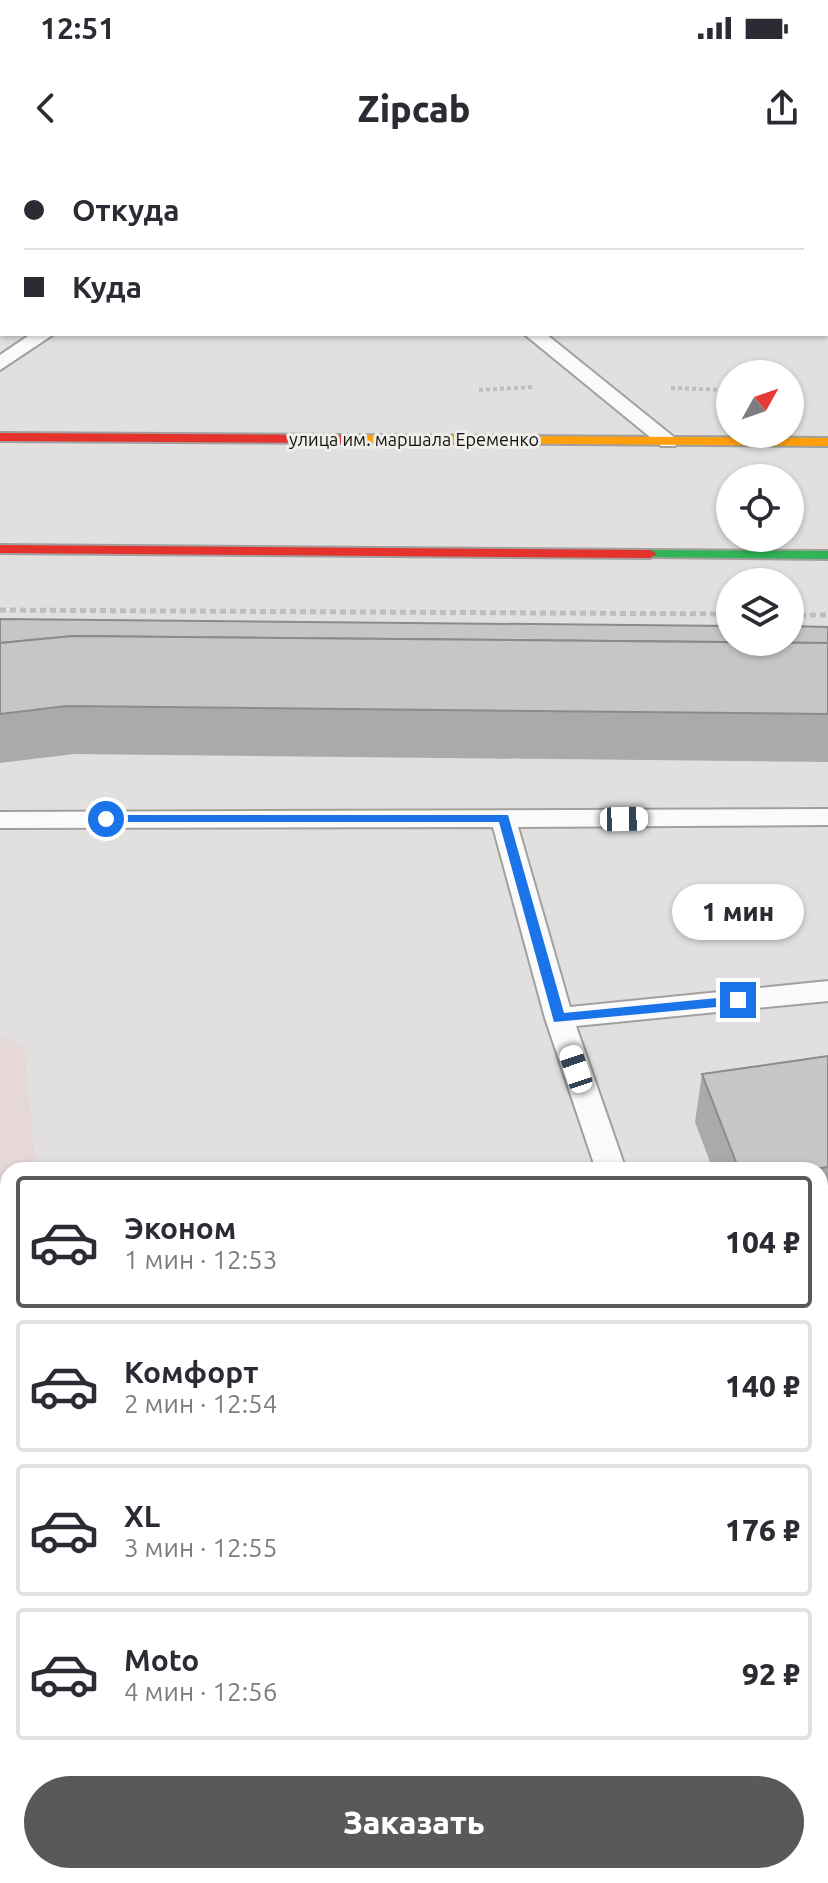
<!DOCTYPE html>
<html lang="ru">
<head>
<meta charset="utf-8">
<style>
	:root { --surface:#fff; --page:#f2f2f3; --text:#2b2b33; --muted:#7c7c81; --line:#e1e1e2; --accent:#5a5958 }
	body { margin:0; font-family:Ubuntu,sans-serif; background:var(--page); color:var(--text); height:100vh; display:flex; flex-direction:column; font-size:30px; white-space:nowrap }
	* { box-sizing:border-box; margin:0 }
	p { font-size:26px; color:var(--muted) }
	.icon { flex:none; width:44px; height:44px; fill:none; stroke:currentColor; stroke-width:2; stroke-linecap:round; stroke-linejoin:round }
	.map { position:relative; flex:1; overflow:hidden }
	.details { position:absolute; left:0px; top:1002px; width:828px; height:722px; display:flex; flex-direction:column; background:var(--surface); border-radius:24px 24px 0 0; box-shadow:0 2px 6px #0004 }
	.details>* { flex:none }
	.hud { position:absolute; left:0px; top:0px; width:828px; height:176px; box-shadow:0 2px 6px #0004; display:grid; align-content:center; height:176px; padding:0 24px; background:var(--surface) }
	.needle { width:52px; rotate:50deg }
	.buttons { position:absolute; left:716px; top:200px; display:grid; gap:16px }
	.buttons a { display:grid; place-items:center; width:88px; height:88px; border-radius:50%; background:var(--surface); box-shadow:0 2px 6px #0004; font-size:40px }
	.end { position:absolute; width:36px; height:36px; margin:-18px; border:10px solid #1a73e8; background:#fff; box-shadow:0 0 0 4px #fff }
	.from { border-radius:50% }
	.bubble { position:absolute; height:56px; border-radius:28px; background:var(--surface); box-shadow:0 2px 6px #0004; font-size:26px; font-weight:800; line-height:56px; text-align:center }
	.car { position:absolute; width:24px; height:48px; margin:-24px -12px; border-radius:10px; box-shadow:0 0 6px 2px #0007; background:linear-gradient(#fff 24%,#345 0 40%,#fff 0 76%,#345 0 86%,#fff 0) }
	.hud b { display:flex; align-items:center; gap:28px; height:76px; font-size:30px }
	.hud b+b { border-top:2px solid var(--line) }
	.hud i { width:20px; height:20px; background:var(--text) }
	ul { padding:14px 0 0; list-style:none }
	li { display:flex; align-items:center; gap:24px; height:132px; margin:0 16px 12px; padding:0 8px; border:4px solid var(--line); border-radius:8px }
	li div { flex:1 }
	li b { display:block; font-size:30px }
	li em { font-style:normal; font-weight:800 }
	li.active { border-color:var(--accent) }
	li>.icon { width:72px; height:72px; stroke-width:1.5 }
	.button { display:flex; gap:16px; margin-top:auto; padding:16px 24px }
	.button a { flex:1; height:92px; border-radius:48px; background:var(--accent); color:#fff; font-size:32px; font-weight:800; line-height:92px; text-align:center }
	.status { display:flex; justify-content:space-between; align-items:center; height:56px; padding:0 40px; background:var(--surface); direction:ltr }
	.status svg { height:22px; fill:currentColor }
	header { display:flex; justify-content:space-between; align-items:center; height:104px; padding:0 24px; background:var(--surface); font-size:36px; font-weight:800 }
	.map>svg:first-child { display:block }
</style>
</head>
<body>
<div class="status"><b>12:51</b><svg viewBox="0 0 49 12"><path d="M0 12V9h3v3zM5 12V6h3v6zM10 12V3h3v9zM15 12V0h3v12zM26 1h20v11H26zM47 4h2v5h-2z"/></svg></div>
<header><svg class="icon" aria-label="back" viewBox="0 0 24 24"><path d="M15 5l-7 7 7 7"/></svg>Zipcab<svg class="icon" aria-label="share" viewBox="0 0 24 24"><path d="M12 15V3M7 8l5-5 5 5M5 13v7h14v-7"/></svg></header>
<div class="map">
<svg width="828" height="1723" viewBox="0 0 828 1723">
	<rect width="100%" height="100%" fill="#e1e0de"/>
	<path fill="#e6d7d8" d="M0,877L24,886L36,1010H8V1423L0,1425Z"/>
	<g fill="none" stroke-linecap="round" stroke-linejoin="round">
		<g stroke="#a1a09f" stroke-width="4">
			<g id="lane">
				<rect x="514" y="0" width="18" height="2"/>
				<path d="M31,174H54L0,210V195Z"/>
				<path d="M524,174H546L675,278L679,282L675,286H661Z"/>
				<path d="M828,649V665L518,667L570,847L828,821V841L576,866L626,1010H596L545,858L493,667L0,668V652Z"/>
				<path d="M828,1373V1403L820,1405V1375Z"/>
				<path d="M8,1521V1555L0,1556V1522Z"/>
			</g>
		</g>
		<g stroke="#a1a09f" stroke-width="4">
			<path id="fast" d="M650,390L828,391V399L645,397L643,394Z"/>
		</g>
		<g stroke="#a1a09f" stroke-width="4">
			<path id="slow" d="M343,275L828,278V286L338,282L336,279Z"/>
		</g>
		<g stroke="#a1a09f" stroke-width="4">
			<g id="jam">
				<path d="M0,273L343,275L350,279L343,283L0,281Z"/>
				<path d="M0,385L650,390L657,394L650,398L0,393Z"/>
			</g>
		</g>
		<g stroke="#bebebe" stroke-width="4" stroke-dasharray="4 3" stroke-linecap="butt">
			<path d="M671,228L730,230"/>
			<path d="M479,230L533,227"/>
		</g>
		<g stroke="#bebebe" stroke-width="5" stroke-dasharray="6 4" stroke-linecap="butt">
			<path d="M0,450L730,454"/>
			<path d="M790,455H828"/>
		</g>
		<use href="#lane" fill="#fafafa" fill-rule="evenodd"/>
		<use href="#fast" fill="#30b455" fill-rule="evenodd"/>
		<use href="#slow" fill="#ff9f0a" fill-rule="evenodd"/>
		<use href="#jam" fill="#e5322d" fill-rule="evenodd"/>
	</g>
	<g fill="#abaaaa">
		<path d="M758,0H828V24H826V2H759Z"/>
		<path d="M2,5V70H0V8Z"/>
		<path d="M0,459L828,467V602L74,594L0,603Z"/>
		<path d="M828,896V1053L820,1054V1010H713L695,962L702,914Z"/>
	</g>
	<path fill="#8b8b8b" d="M59,0H70L69,2H58Z"/>
	<g fill="#c7c6c6" stroke="#8b8b8b" stroke-width="2">
		<path d="M5,0H59L58,2H4Z"/>
		<rect x="280" y="0" width="60" height="2"/>
		<rect x="414" y="0" width="76" height="2"/>
		<path d="M2,5V55H0V8Z"/>
		<path d="M0,459L730,466V482L73,476L0,483Z"/>
		<path d="M790,466L828,467V483L747,482H790Z"/>
		<path d="M73,476L828,483V554L67,546L0,554V483Z"/>
		<path d="M828,896V1007L805,1010H739L702,914Z"/>
		<path d="M828,1531V1723H0V1672L8,1671V1716H820V1533Z"/>
	</g>
	<path fill="#1a73e8" d="M106,655H508L564,853L738,836L745,840L738,845L554,862L499,662H102L100,659Z"/>
	<g text-anchor="middle" stroke-width="6" stroke-linejoin="round" paint-order="stroke">
		<g font-size="18" fill="#121110" stroke="#efeeeb">
			<text x="414" y="286">улица им. маршала Еременко</text>
		</g>
	</g>
</svg>
<div class="buttons">
<a><svg class="needle" viewBox="-14 -14 28 28"><path d="M0-13l5 13h-10z" fill="#e53935"/><path d="M0 13l5-13h-10z" fill="#7c7c81"/></svg></a>
<a><svg class="icon" aria-label="locate" viewBox="0 0 24 24"><circle cx="12" cy="12" r="6"/><path d="M12 2v4M12 18v4M2 12h4M18 12h4"/></svg></a>
<a><svg class="icon" aria-label="layers" viewBox="0 0 24 24"><path d="M12 4l9 5-9 5-9-5zM3 14l9 5 9-5"/></svg></a>
</div>
<i class="end from" style="left:106px;top:659px"></i>
<i class="end" style="left:738px;top:840px"></i>
<div class="bubble" style="left:672px;top:724px;width:132px">1 мин</div>
<i class="car" style="left:624px;top:659px;rotate:89deg"></i>
<i class="car" style="left:576px;top:909px;rotate:341deg"></i>
<div class="hud">
<b><i class="from"></i>Откуда</b>
<b><i></i>Куда</b>
</div>
<section class="details">
<ul>
<li class="active"><svg class="icon" aria-label="car" viewBox="0 0 24 24"><path d="M5 17H2v-5l4-1 3-4h7l3 4 3 1v5h-3M9 17h6M6 11h13"/><circle cx="7" cy="17" r="2"/><circle cx="17" cy="17" r="2"/></svg><div><b>Эконом</b><p>1 мин · 12:53</p></div><em>104 ₽</em></li>
<li><svg class="icon" aria-label="car" viewBox="0 0 24 24"><path d="M5 17H2v-5l4-1 3-4h7l3 4 3 1v5h-3M9 17h6M6 11h13"/><circle cx="7" cy="17" r="2"/><circle cx="17" cy="17" r="2"/></svg><div><b>Комфорт</b><p>2 мин · 12:54</p></div><em>140 ₽</em></li>
<li><svg class="icon" aria-label="car" viewBox="0 0 24 24"><path d="M5 17H2v-5l4-1 3-4h7l3 4 3 1v5h-3M9 17h6M6 11h13"/><circle cx="7" cy="17" r="2"/><circle cx="17" cy="17" r="2"/></svg><div><b>XL</b><p>3 мин · 12:55</p></div><em>176 ₽</em></li>
<li><svg class="icon" aria-label="car" viewBox="0 0 24 24"><path d="M5 17H2v-5l4-1 3-4h7l3 4 3 1v5h-3M9 17h6M6 11h13"/><circle cx="7" cy="17" r="2"/><circle cx="17" cy="17" r="2"/></svg><div><b>Moto</b><p>4 мин · 12:56</p></div><em>92 ₽</em></li>
</ul>
<div class="button"><a>Заказать</a></div>
</section>
</div>
</body>
</html>
